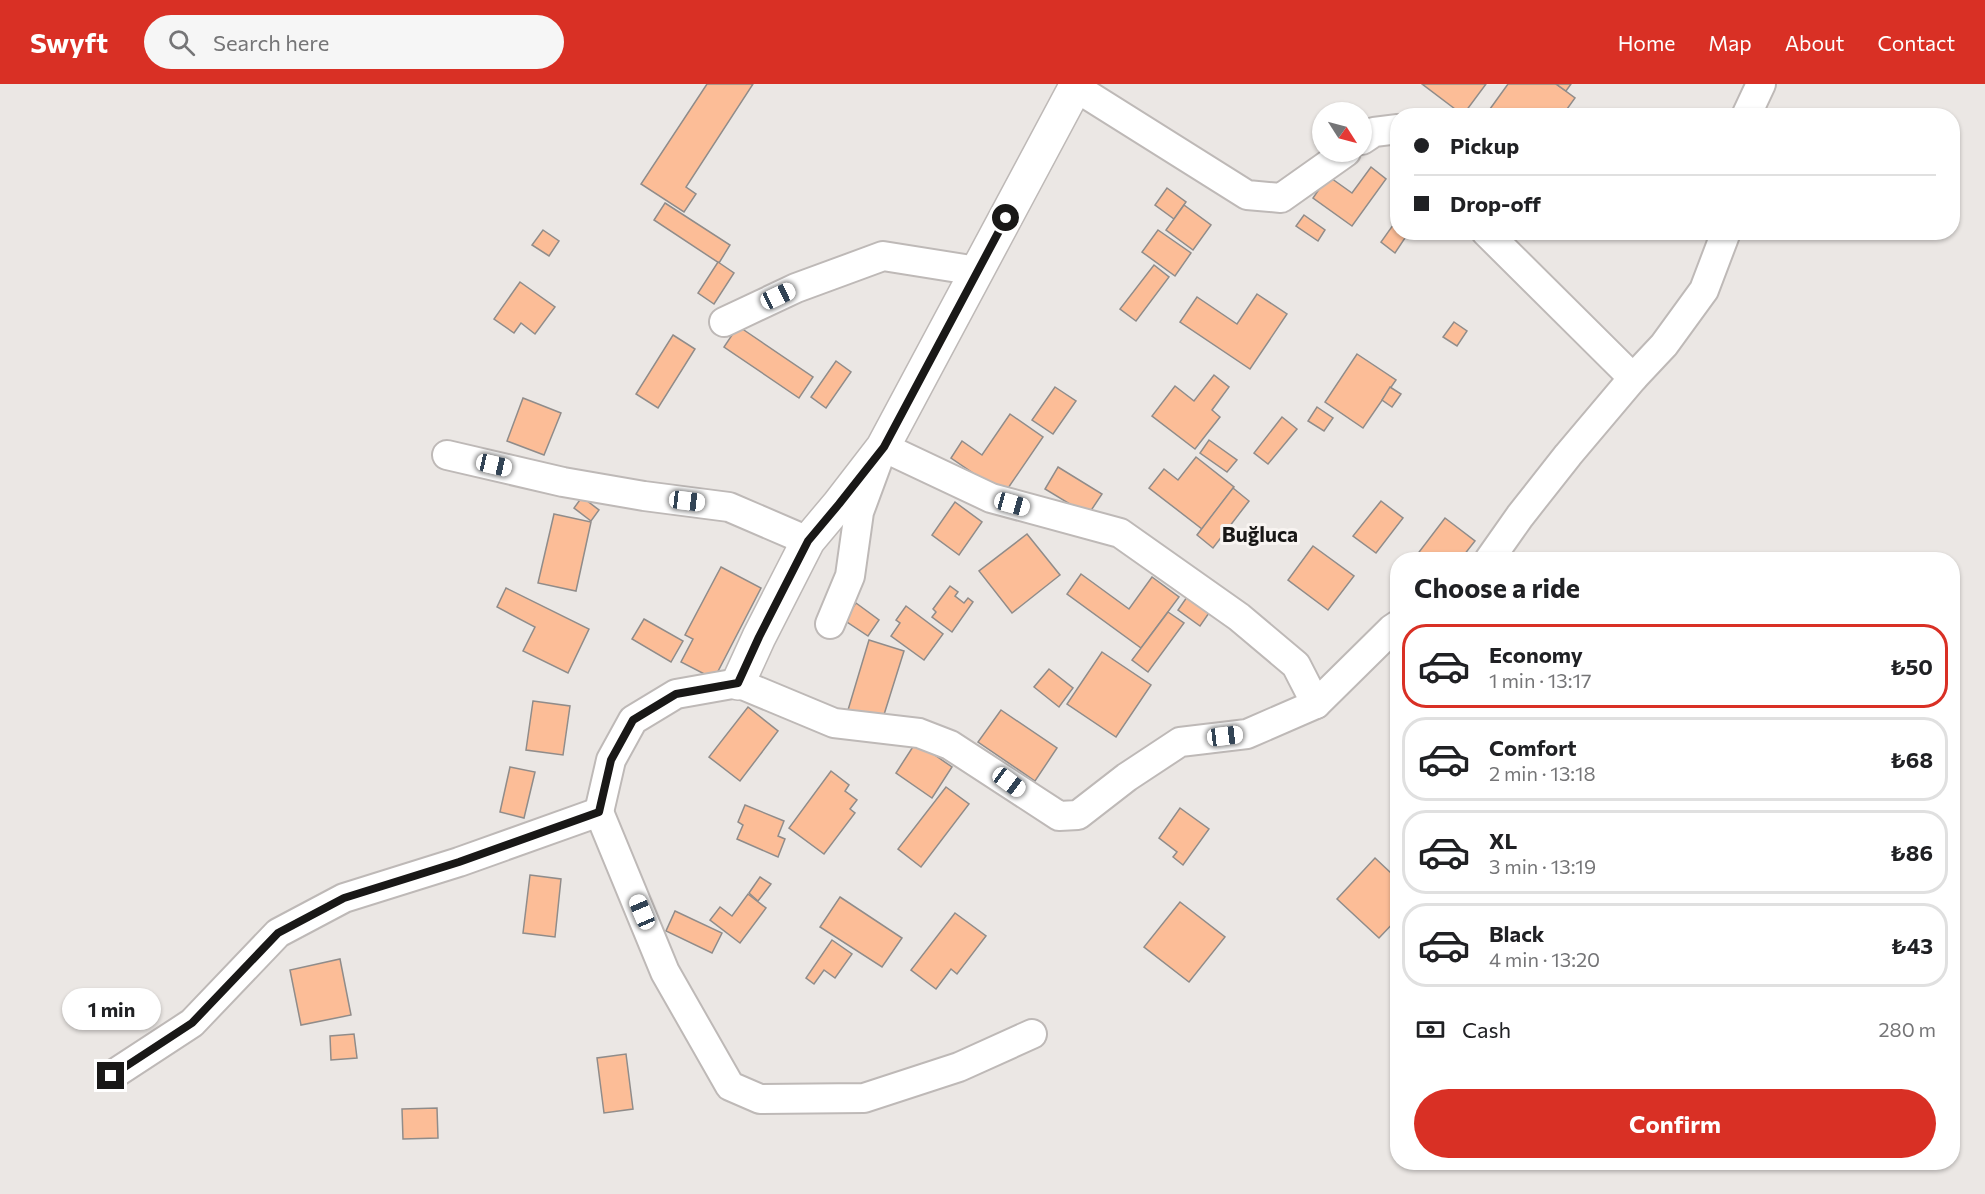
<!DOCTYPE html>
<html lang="en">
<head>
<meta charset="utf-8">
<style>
	:root { --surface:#fff; --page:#f6f6f6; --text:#202124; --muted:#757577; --line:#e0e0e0; --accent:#d93025 }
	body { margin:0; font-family:Commissioner,sans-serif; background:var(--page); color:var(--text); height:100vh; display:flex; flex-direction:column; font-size:22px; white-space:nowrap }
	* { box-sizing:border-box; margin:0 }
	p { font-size:20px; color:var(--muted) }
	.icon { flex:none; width:33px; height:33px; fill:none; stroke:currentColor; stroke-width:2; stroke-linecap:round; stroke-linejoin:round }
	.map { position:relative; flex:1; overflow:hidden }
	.panel { position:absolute; left:1390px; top:468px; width:570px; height:618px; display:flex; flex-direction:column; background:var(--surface); border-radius:24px; box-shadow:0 2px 4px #0004 }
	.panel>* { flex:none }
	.banner { position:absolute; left:1390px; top:24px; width:570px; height:132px; border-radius:24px; box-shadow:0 2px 4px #0004; display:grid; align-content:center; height:132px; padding:0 24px; background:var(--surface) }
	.needle { width:39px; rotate:126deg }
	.controls { position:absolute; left:1312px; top:18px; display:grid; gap:12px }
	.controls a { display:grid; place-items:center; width:60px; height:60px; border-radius:50%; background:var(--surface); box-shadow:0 2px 4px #0004; font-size:30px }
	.end { position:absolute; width:27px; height:27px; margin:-14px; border:8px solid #191817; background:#fff; box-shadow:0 0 0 3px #fff }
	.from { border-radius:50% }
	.bubble { position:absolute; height:42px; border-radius:21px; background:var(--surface); box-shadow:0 2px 4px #0004; font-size:20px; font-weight:700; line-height:42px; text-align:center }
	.car { position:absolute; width:18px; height:36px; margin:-18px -9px; border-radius:8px; box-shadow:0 0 4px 2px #0007; background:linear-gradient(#fff 24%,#345 0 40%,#fff 0 76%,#345 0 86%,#fff 0) }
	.banner b { display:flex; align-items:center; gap:21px; height:57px; font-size:22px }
	.banner b+b { border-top:2px solid var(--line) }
	.banner i { width:15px; height:15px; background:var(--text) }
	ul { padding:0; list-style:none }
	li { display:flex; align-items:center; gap:18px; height:84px; margin:0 12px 9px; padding:0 12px; border:3px solid var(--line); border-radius:24px }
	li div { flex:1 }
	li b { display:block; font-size:22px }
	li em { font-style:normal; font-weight:700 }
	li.selected { border-color:var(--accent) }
	li>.icon { width:54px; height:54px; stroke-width:1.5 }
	h2 { padding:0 24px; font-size:27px; line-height:72px }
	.pay { display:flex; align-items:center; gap:15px; height:66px; padding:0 24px; font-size:22px }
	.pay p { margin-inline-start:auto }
	.action { display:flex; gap:12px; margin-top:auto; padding:12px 24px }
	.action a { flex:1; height:69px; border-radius:36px; background:var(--accent); color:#fff; font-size:24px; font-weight:700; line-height:69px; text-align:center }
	header { display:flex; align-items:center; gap:36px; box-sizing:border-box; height:84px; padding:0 30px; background:var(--accent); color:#fff }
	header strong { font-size:28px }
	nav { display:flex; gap:33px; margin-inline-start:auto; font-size:21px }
	.search { width:420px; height:54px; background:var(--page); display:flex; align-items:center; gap:15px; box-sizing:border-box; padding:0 21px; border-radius:33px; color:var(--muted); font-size:22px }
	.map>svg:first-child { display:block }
</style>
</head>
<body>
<header>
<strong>Swyft</strong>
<div class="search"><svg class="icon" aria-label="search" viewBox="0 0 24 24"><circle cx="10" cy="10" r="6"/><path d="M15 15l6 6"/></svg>Search here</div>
<nav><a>Home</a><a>Map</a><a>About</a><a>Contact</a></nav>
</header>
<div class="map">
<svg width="1985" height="1110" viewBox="0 0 1985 1110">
	<rect width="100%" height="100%" fill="#ebe7e4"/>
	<g fill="#fcbd97" stroke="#908c8a" stroke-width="1.5">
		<path d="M707,0H753L686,103L696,110L684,128L641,100Z"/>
		<path d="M1422,0H1486L1463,31Z"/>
		<path d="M1508,0H1556L1575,14L1562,32H1498L1490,25Z"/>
		<path d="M1556,0H1571L1566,7Z"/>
		<path d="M1371,83L1386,95L1352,142L1313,114L1328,92L1352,109Z"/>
		<path d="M1167,104L1186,118L1174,135L1155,121Z"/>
		<path d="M665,119L730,161L719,179L654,136Z"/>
		<path d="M1184,121L1211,141L1193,166L1166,146Z"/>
		<path d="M1304,131L1325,146L1318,157L1296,142Z"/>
		<path d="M1398,134V148H1409L1395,169L1381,158Z"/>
		<path d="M543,146L559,157L549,172L532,161Z"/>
		<path d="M1158,146L1191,169L1175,192L1142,168Z"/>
		<path d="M718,178L734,189L714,220L698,209Z"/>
		<path d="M1154,181L1169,193L1136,237L1120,225Z"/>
		<path d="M520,198L555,223L535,250L521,239L514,249L494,235Z"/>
		<path d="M1257,210L1287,230L1250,285L1180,238L1197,213L1237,240Z"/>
		<path d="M1454,238L1467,247L1457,262L1443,253Z"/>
		<path d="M738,242L813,293L799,314L724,263Z"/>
		<path d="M673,251L695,265L658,324L636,310Z"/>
		<path d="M1357,270L1396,296L1363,344L1325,318Z"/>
		<path d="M836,277L851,288L826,324L811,313Z"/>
		<path d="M1214,291L1229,303L1212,326L1220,333L1195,365L1152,332L1175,302L1194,317Z"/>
		<path d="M1055,303L1076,317L1053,350L1032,336Z"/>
		<path d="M1390,303L1401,310L1392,323L1382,316Z"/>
		<path d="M523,314L561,329L544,371L507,357Z"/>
		<path d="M1317,323L1333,334L1324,347L1308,337Z"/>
		<path d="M1010,330L1043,353L1004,410L951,374L962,357L982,371Z"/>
		<path d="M1282,333L1297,345L1268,380L1254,369Z"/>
		<path d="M1209,356L1237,376L1227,388L1200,369Z"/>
		<path d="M1196,373L1234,403L1202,445L1149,404L1164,385L1178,396Z"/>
		<path d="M1058,383L1102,410L1088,431L1045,405Z"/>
		<path d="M1233,404L1249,417L1213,464L1197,451Z"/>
		<path d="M582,413L599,426L591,437L574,424Z"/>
		<path d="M1381,417L1403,434L1376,469L1353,452Z"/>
		<path d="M955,418L982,438L959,471L932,451Z"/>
		<path d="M554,430L591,438L576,507L538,499Z"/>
		<path d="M1445,434L1475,457L1460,476H1413Z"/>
		<path d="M1027,450L1060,491L1012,529L979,487Z"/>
		<path d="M1313,462L1354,492L1328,526L1288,496Z"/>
		<path d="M721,483L761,504L714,595L681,578L693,555L685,551Z"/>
		<path d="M1081,490L1129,525L1152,493L1179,513L1141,564L1067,510Z"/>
		<path d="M950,502L958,508L955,512L964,519L968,514L973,518L952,548L932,533L936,528L933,525Z"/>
		<path d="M506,504L589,545L568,589L523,567L535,543L497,523Z"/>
		<path d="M1187,513L1209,529L1200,542L1178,526Z"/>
		<path d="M856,519L879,536L868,552L844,536Z"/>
		<path d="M906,522L943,550L924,576L891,552L900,539L896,536Z"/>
		<path d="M1168,528L1184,539L1148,588L1132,576Z"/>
		<path d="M644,535L683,557L671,578L632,555Z"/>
		<path d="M869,556L904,567L882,637L848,626Z"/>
		<path d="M1102,568L1151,601L1116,653L1067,620Z"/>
		<path d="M1049,585L1073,604L1059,623L1034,603Z"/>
		<path d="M533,617L570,622L563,671L526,666Z"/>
		<path d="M748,623L778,647L740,697L709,673Z"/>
		<path d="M1001,626L1057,664L1035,697L978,658Z"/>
		<path d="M916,658L952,683L932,714L896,689Z"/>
		<path d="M510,683L535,688L524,734L500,728Z"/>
		<path d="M831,687L849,701L845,707L857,716L850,725L855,729L824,770L789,744Z"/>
		<path d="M946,703L969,720L921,783L898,765Z"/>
		<path d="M745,721L784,737L778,752L785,755L778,773L737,755L743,741L738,738Z"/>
		<path d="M1180,724L1209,745L1183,781L1173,773L1177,768L1159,754Z"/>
		<path d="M1375,774L1392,790L1398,784V834L1379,854L1337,815Z"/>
		<path d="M530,791L561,795L555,853L523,849Z"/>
		<path d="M760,793L771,800L758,817L749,809Z"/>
		<path d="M748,810L766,824L740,859L710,836L720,823L732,832Z"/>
		<path d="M840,813L902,854L882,883L820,843Z"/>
		<path d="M1180,818L1225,853L1189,898L1144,863Z"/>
		<path d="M675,827L722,849L712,869L666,847Z"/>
		<path d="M955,829L986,852L957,890L951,885L936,905L911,886Z"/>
		<path d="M832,856L852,870L835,894L824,886L814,900L806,894Z"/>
		<path d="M340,875L351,931L301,941L290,886Z"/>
		<path d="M354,950L357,974L331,976L330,952Z"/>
		<path d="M626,970L633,1025L604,1029L597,974Z"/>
		<path d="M437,1024L438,1054L403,1055L402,1025Z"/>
	</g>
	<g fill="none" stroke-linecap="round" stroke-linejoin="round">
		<g stroke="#beb9b7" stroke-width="32">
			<g id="minor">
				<path d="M1075,3L1247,111L1281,114L1346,68"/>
				<path d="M1746,32L1761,0"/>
				<path d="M1362,56L1374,48L1398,45"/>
				<path d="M1486,148L1633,294"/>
				<path d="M724,238L796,204L883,172L977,187"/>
				<path d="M447,371L563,398L644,412L729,423L808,457"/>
				<path d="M1489,476L1520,432L1568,371L1633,294L1664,261L1704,206L1726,148"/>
				<path d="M830,540L850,492L859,428L883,363L991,414L1120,449L1239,533L1296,581L1316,620"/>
				<path d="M599,728L611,676L633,636L676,610L738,599L834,639L919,649L950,661L1059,732L1078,731L1127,693L1180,658L1247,650L1316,620L1392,545L1398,541"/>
				<path d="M111,992L192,939L278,849L344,814L459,778L599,728L665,888L730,1002L760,1015L864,1014L959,983L1032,950"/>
			</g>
		</g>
		<g stroke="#beb9b7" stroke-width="36">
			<path id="tertiary" d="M738,599L759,553L808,457L839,420L883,363L1077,0"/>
		</g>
		<use href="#minor" stroke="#fff" stroke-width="28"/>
		<use href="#tertiary" stroke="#fff" stroke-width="33"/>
	</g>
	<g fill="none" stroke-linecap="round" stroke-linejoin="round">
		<path stroke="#191817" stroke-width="8" d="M111,992L192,939L278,849L344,814L459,778L599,728L611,676L633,636L676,610L738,599L759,553L808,457L839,420L884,363L1006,134"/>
	</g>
	<g text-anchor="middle" stroke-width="6" stroke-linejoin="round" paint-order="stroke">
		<g font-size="21" font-weight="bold" fill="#191817" stroke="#f8f4f1">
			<text x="1260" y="458">Buğluca</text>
		</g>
	</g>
</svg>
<div class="controls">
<a><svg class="needle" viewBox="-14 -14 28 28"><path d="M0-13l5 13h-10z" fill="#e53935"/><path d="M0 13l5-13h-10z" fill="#757577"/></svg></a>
</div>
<i class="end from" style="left:1006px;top:134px"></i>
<i class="end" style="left:111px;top:992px"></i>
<div class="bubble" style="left:62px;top:904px;width:99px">1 min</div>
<i class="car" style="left:778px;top:212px;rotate:65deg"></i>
<i class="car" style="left:494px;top:381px;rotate:103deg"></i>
<i class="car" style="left:687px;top:417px;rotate:97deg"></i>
<i class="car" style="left:1012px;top:420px;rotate:106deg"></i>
<i class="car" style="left:1225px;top:652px;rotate:83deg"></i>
<i class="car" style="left:1009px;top:698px;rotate:127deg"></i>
<i class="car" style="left:642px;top:828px;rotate:337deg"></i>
<div class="banner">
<b><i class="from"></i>Pickup</b>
<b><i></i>Drop-off</b>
</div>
<section class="panel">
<h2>Choose a ride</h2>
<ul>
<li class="selected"><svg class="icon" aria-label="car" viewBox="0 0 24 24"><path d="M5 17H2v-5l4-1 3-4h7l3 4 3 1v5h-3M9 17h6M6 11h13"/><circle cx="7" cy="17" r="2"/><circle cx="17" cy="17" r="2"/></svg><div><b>Economy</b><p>1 min · 13:17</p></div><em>₺50</em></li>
<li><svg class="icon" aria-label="car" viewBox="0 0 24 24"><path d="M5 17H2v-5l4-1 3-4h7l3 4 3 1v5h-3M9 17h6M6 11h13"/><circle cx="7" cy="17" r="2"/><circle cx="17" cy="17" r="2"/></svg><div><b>Comfort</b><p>2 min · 13:18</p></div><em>₺68</em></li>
<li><svg class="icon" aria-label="car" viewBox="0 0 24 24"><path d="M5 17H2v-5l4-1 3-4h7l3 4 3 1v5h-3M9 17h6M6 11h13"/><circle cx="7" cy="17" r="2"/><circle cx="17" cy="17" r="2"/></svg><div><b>XL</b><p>3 min · 13:19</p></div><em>₺86</em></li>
<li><svg class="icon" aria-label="car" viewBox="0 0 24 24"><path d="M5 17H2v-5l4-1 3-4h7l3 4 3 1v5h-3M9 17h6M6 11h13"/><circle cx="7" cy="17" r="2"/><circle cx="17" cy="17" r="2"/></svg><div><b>Black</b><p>4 min · 13:20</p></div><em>₺43</em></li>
</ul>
<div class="pay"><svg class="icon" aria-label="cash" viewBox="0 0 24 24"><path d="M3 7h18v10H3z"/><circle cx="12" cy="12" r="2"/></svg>Cash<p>280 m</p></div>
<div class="action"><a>Confirm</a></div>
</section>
</div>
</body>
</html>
